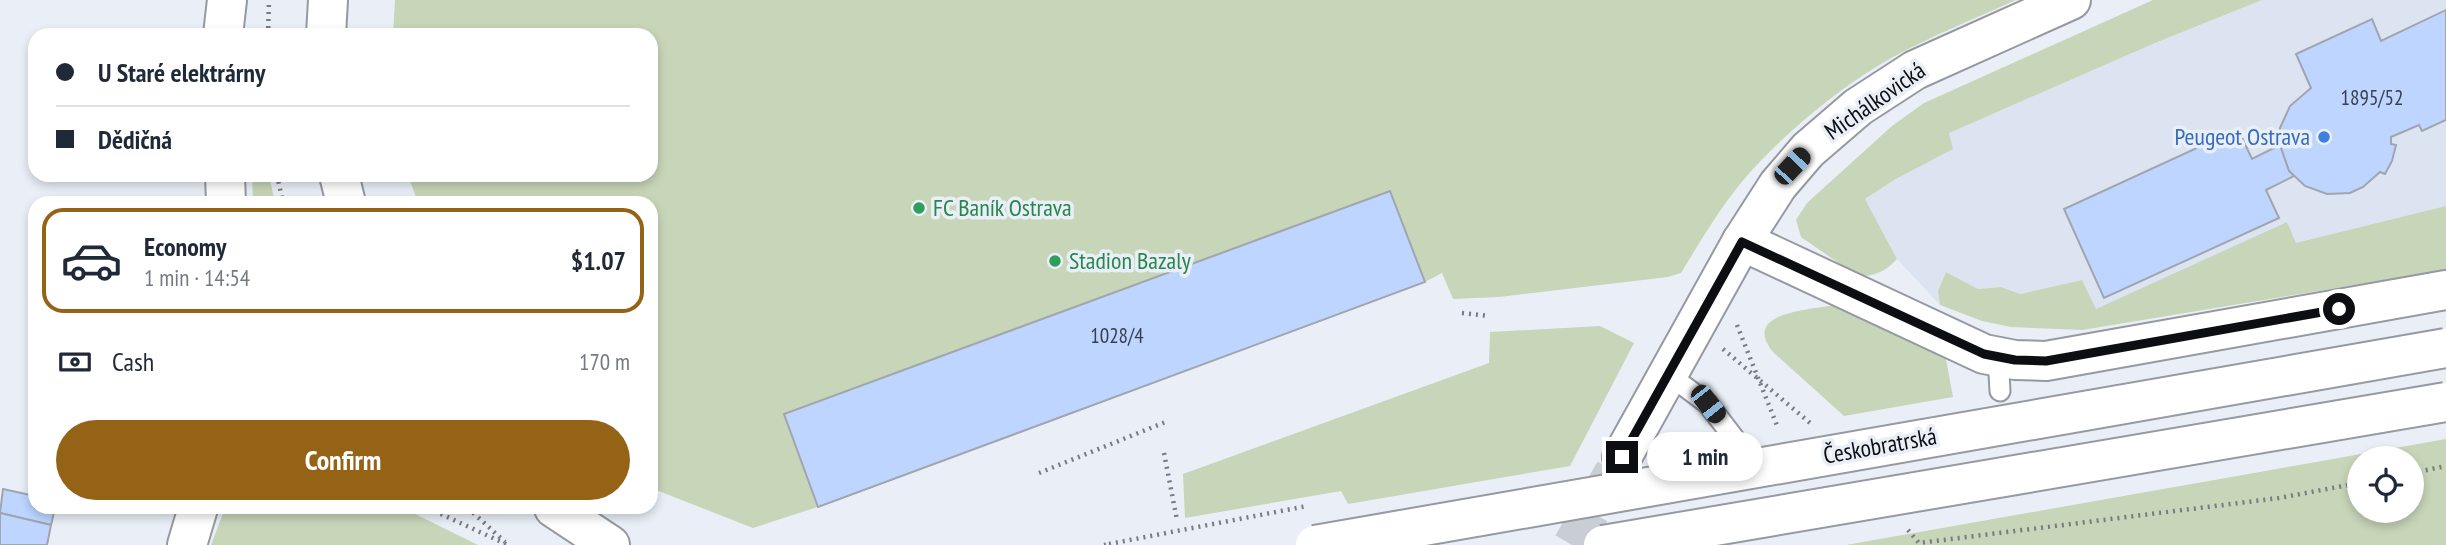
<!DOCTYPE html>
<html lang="en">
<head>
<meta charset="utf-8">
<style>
	:root { --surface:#fff; --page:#f6f6f7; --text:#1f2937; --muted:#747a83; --line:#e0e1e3; --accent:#956315 }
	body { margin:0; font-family:"PT Sans Narrow",sans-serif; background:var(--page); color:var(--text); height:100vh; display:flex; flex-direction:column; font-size:26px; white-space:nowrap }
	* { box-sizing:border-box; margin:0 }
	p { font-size:23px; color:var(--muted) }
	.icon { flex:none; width:38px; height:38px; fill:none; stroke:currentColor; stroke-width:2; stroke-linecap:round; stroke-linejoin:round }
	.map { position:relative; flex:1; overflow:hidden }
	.sheet { position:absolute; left:28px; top:196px; width:630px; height:318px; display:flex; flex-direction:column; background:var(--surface); border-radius:21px; box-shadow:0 4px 10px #0003 }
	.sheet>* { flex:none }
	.guide { position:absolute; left:28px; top:28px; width:630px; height:154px; border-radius:21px; box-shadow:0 4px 10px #0003; display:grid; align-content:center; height:154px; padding:0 28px; background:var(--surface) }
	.controls { position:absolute; left:2347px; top:446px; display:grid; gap:14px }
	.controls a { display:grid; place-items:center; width:77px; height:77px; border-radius:50%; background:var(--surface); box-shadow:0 4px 10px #0003; font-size:35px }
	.end { position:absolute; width:32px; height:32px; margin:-16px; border:9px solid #0c0e11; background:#fff; box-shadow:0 0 0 4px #fff }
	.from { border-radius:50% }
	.bubble { position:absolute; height:49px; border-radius:24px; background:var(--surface); box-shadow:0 4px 10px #0003; font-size:23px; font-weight:800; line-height:49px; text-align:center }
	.car { position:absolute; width:21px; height:42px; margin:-21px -10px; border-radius:9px; box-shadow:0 0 5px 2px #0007; background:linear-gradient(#222 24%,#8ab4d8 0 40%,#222 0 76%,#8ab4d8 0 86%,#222 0) }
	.guide b { display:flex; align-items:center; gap:24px; height:66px; font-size:26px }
	.guide b+b { border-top:2px solid var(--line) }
	.guide i { width:18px; height:18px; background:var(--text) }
	ul { padding:12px 0 0; list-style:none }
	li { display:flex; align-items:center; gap:21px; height:105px; margin:0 14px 10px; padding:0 14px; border:4px solid var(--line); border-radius:21px }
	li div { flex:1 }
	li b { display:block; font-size:26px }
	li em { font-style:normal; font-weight:800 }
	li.active { border-color:var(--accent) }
	li>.icon { width:63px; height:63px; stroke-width:1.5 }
	.pay { display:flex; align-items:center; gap:18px; height:77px; padding:0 28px; font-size:26px }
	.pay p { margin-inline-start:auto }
	.cta { display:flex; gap:14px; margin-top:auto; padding:14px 28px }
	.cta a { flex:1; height:80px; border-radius:42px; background:var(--accent); color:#fff; font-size:28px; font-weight:800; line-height:80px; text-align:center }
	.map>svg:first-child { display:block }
</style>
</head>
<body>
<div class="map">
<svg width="2446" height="545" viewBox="0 0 2446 545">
	<rect width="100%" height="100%" fill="#eaeff7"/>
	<path fill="#dce4f2" d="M2262,0H2446V206L2296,244L2287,222L2096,310L2082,280L2020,294L2001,287L1978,289L1946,272L1938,291L1940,305L1897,259L1865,199L1894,180L1952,149L1948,133L2155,43Z"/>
	<g fill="#c7d5b8" fill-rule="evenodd">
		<path d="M395,0H2016C1976,18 1934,35 1895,56C1844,84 1793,126 1754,168C1725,199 1703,237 1681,273L1668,277L1499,297L1453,299L1442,273L1425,282L836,501L753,528L651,488V203H418L408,175H651V35H393Z"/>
		<path d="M2153,0H2262L2155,43L1949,133L1953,149L1894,180L1865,199L1897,259C1886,271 1873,278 1856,275L1801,237L1796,220L1807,203L1892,126L1924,103Z"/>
		<path d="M252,175H269L275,203H253Z"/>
		<path d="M2446,206V270L2082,330L2011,327L1982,321L1940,305L1938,291L1946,272L1978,289L2001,287L2020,294L2082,280L2096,309L2287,222L2296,243Z"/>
		<path d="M1835,305L1945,354L1953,397L1844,416L1774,353C1739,312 1810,310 1835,305Z"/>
		<path d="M1600,326L1634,343L1570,466L1348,504L1341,491L1185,518L1183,474L1489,363L1490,332Z"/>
		<path d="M2446,439V545H1846ZM2359,458H2412V511H2359Z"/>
		<path d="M225,508H403L478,545H211Z"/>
	</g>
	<g fill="#bdd5ff" stroke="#a1a5ad" stroke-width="2">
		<path d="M2446,10V120L2422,131L2419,125L2391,137V144L2396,145L2392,161L2385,174L2380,172L2363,187L2350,193L2327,194L2305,186L2289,171L2281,151L2280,128L2290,106L2311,88L2296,54L2372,19L2381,41Z"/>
		<path d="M2238,129L2252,159L2280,145L2289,171L2294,176L2266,190L2279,218L2104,298L2064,209Z"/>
		<path d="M1390,191L1425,282L818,507L784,414Z"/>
		<path d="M3,489L35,496V508H55L51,525L0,513Z"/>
		<path d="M0,513L51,525L47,545H0Z"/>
	</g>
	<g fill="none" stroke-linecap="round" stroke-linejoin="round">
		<path stroke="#c9cdd4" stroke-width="38" stroke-dasharray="38 19" stroke-linecap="butt" d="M1572,545L1614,471"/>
		<g stroke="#9599a1" stroke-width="23">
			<g id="service">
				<path d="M1998,357L2000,391"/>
				<path d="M1668,374L1708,404L1734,438"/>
			</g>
		</g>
		<g stroke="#9599a1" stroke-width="42">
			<g id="minor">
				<path d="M223,35L227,0"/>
				<path d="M225,175L226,203"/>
				<path d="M1742,241L1984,354L2015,360L2046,361L2446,290"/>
				<path d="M1622,457L1742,241L1778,185L1808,150L1858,107L1915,70L2071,0"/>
				<path d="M187,545L198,508"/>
			</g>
		</g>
		<g stroke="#9599a1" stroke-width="42">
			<g id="tertiary">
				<path d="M326,35L328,0"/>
				<path d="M339,175L346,203"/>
				<path d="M554,508L610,545"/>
			</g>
		</g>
		<g stroke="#787b81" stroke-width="4.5" stroke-dasharray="2 5" stroke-linecap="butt">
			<path d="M268,35L269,0"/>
			<path d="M277,175L283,203"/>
			<path d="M1462,313L1489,316"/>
			<path d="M1737,325L1778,428"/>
			<path d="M1723,349L1810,423"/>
			<path d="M1164,453L1177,520"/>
			<path d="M1039,473L1168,421"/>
			<path d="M2412,473L2446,466"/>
			<path d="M428,508L508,545"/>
			<path d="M468,508L505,542"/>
			<path d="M1908,530L1919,543L2279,498L2359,483"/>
			<path d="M1104,545L1109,544"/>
		</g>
		<use href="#service" stroke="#fff" stroke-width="19"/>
		<use href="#minor" stroke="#fff" stroke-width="38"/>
		<use href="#tertiary" stroke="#fff" stroke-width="38"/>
		<g stroke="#9599a1" stroke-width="42" stroke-linecap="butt">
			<g id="tertiary-bridge">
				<path d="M1315,545L2446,348"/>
				<path d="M1603,545L2446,402"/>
			</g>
		</g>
		<path stroke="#787b81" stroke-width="4.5" stroke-dasharray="2 5" stroke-linecap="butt" d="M1109,544L1307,506"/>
		<use href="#tertiary-bridge" stroke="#fff" stroke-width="38"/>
	</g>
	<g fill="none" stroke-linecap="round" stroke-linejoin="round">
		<path stroke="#0c0e11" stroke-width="9" d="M1622,457L1742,242L1984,354L2015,360L2046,361L2339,309"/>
	</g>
	<circle fill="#3f7fe0" stroke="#eaeff7" stroke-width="2.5" cx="2324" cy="137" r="7"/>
	<g fill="#2e9e5b" stroke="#eaeff7" stroke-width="2.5">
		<circle cx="919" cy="208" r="7"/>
		<circle cx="1055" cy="261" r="7"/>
	</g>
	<g text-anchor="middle" stroke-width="7" stroke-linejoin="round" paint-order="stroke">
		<g font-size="21" fill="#38404c">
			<text x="2372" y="105">1895/52</text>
			<text x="1117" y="343">1028/4</text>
		</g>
		<g font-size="24" fill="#0c0e11" stroke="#eaeff7">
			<text transform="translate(1875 101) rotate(-35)" y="8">Michálkovická</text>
			<text transform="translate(1880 446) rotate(-10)" y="8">Českobratrská</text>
		</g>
		<g font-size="24" fill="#366cbe" stroke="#eaeff7" text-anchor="end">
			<text x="2310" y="145">Peugeot Ostrava</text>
		</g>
		<g font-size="24" fill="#27864d" stroke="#eaeff7" text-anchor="start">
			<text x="933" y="216">FC Baník Ostrava</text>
			<text x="1069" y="269">Stadion Bazaly</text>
		</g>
	</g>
</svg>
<div class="controls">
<a><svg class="icon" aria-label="locate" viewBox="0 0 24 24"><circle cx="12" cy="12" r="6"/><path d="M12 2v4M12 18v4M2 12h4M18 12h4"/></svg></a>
</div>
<i class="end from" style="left:2339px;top:309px"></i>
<i class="end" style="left:1622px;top:457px"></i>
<div class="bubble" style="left:1647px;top:432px;width:116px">1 min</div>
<i class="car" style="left:1792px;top:166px;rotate:43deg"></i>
<i class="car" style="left:1708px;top:404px;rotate:142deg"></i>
<div class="guide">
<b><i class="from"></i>U Staré elektrárny</b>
<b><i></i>Dědičná</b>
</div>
<section class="sheet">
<ul>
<li class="active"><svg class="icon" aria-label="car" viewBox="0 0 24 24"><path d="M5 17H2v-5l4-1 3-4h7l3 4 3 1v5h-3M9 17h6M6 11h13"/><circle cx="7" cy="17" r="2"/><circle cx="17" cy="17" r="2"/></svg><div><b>Economy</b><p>1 min · 14:54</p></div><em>$1.07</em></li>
</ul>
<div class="pay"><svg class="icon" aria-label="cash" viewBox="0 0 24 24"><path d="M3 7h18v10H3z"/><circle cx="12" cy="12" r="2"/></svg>Cash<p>170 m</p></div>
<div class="cta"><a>Confirm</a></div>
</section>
</div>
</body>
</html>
